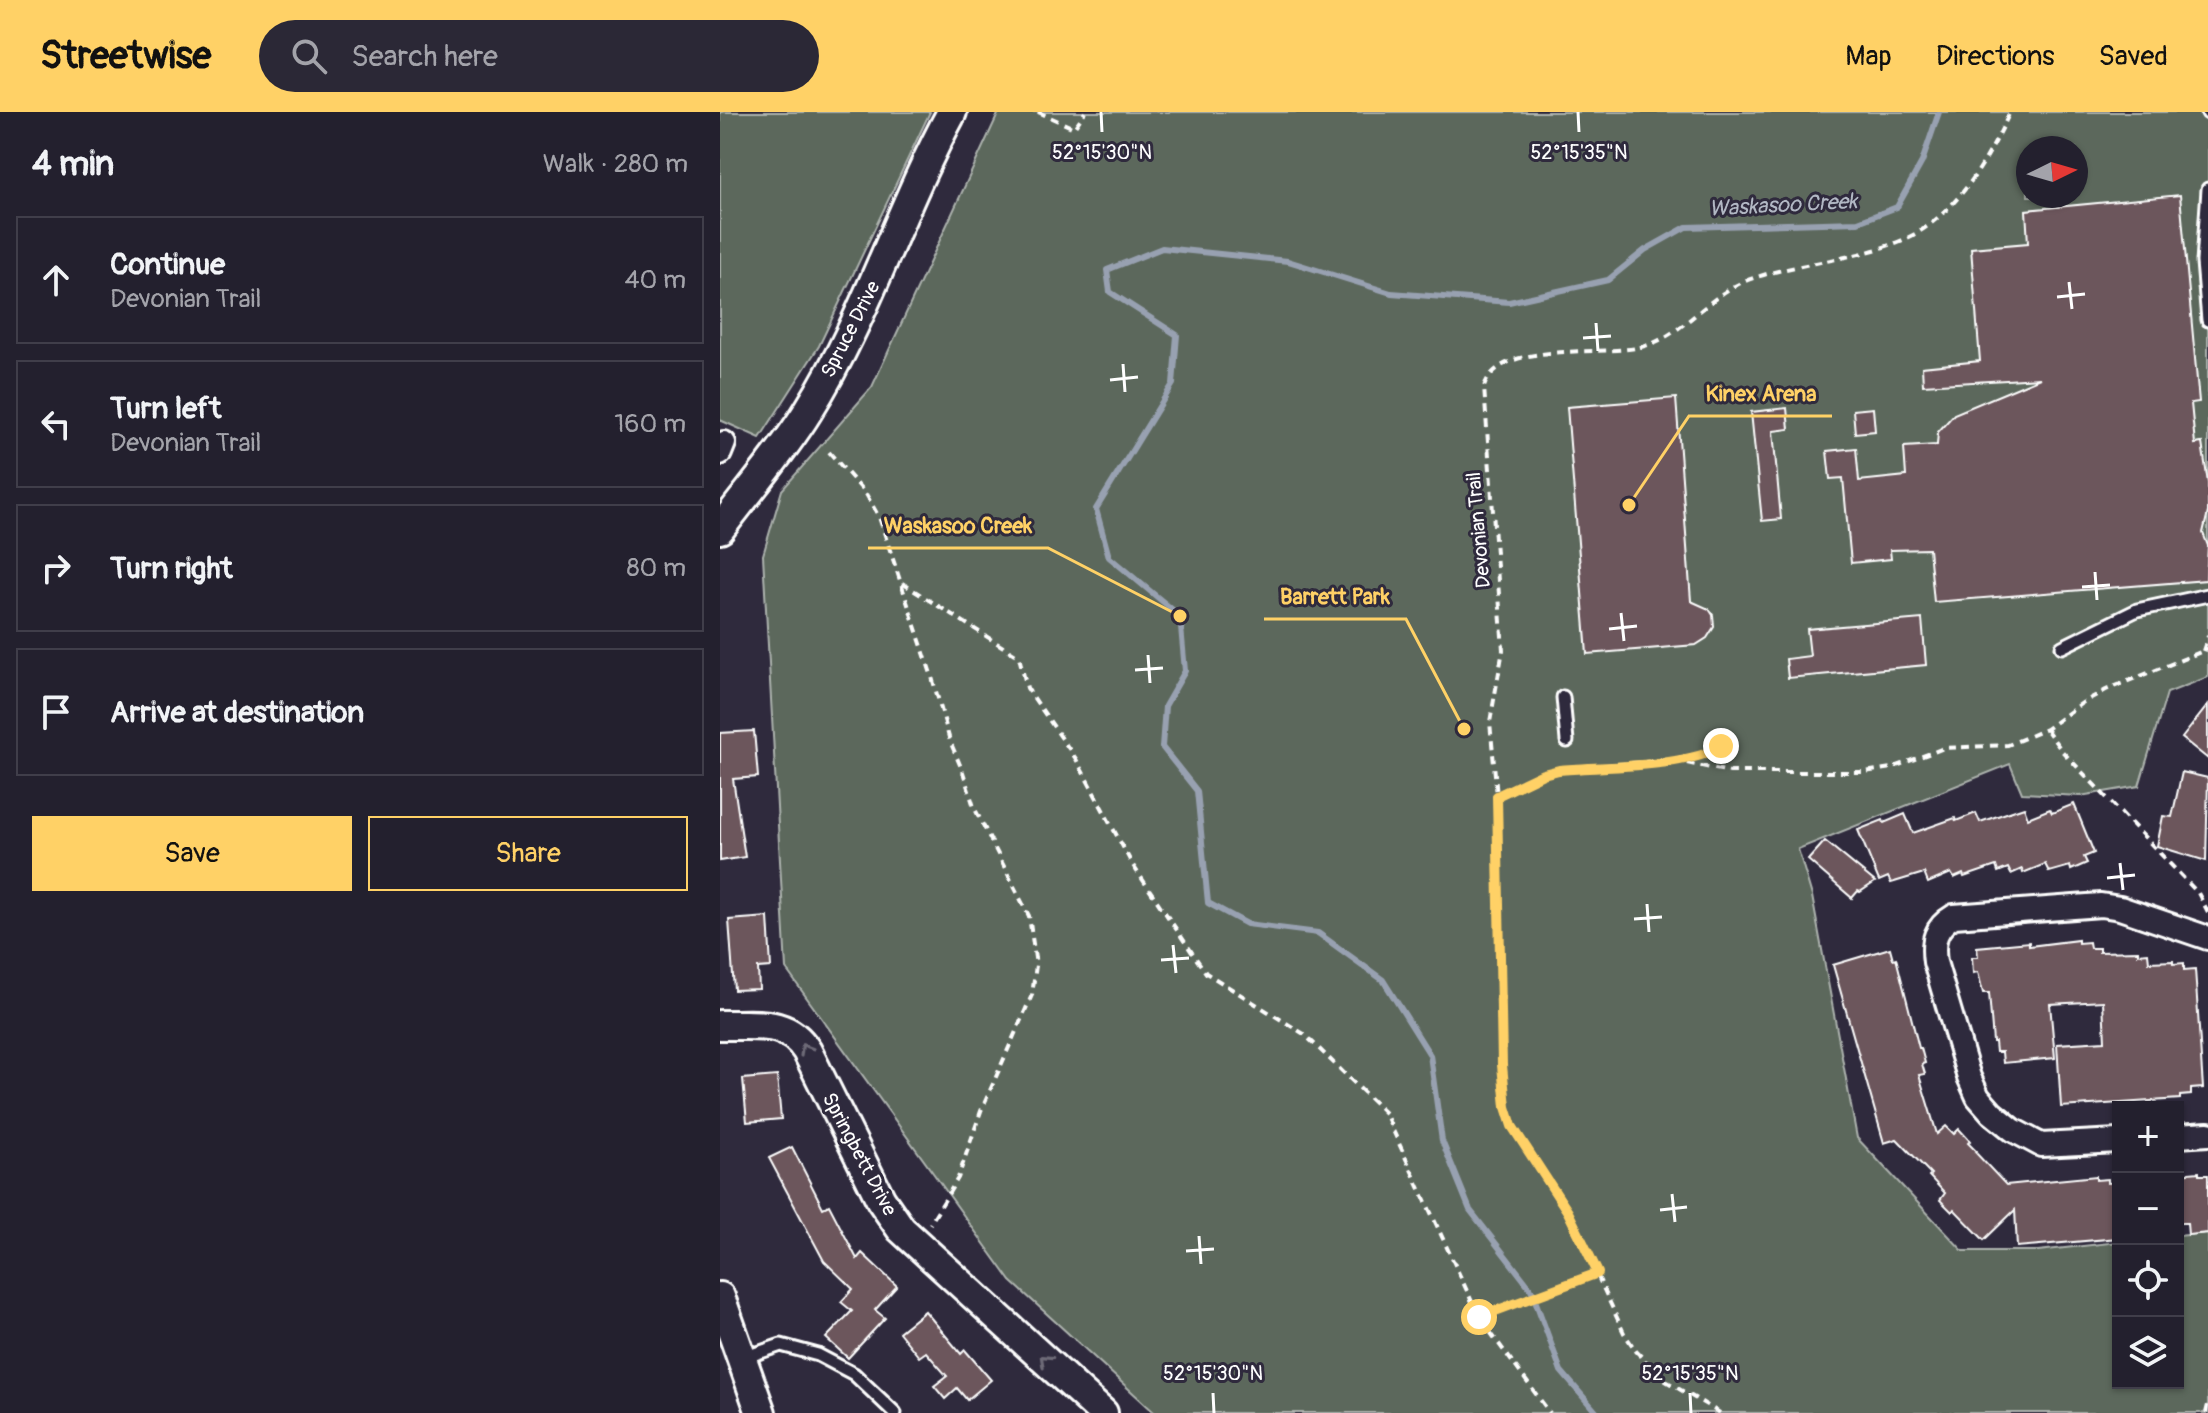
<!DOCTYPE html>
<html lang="en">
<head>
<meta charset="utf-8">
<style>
	:root { --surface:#23202e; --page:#2b2836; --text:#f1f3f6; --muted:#a3a3aa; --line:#403e4a; --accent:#ffd166 }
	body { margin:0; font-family:Pangolin,sans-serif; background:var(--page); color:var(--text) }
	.controls { position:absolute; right:24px; bottom:24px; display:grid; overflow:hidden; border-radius:0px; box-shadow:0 2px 6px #0004 }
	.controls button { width:72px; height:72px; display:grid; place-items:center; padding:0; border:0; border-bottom:2px solid var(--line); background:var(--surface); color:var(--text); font:40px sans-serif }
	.compass { position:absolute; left:1296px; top:24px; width:72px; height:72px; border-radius:50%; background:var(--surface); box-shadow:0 2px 6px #0004; rotate:85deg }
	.stop { position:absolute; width:24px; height:24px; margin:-18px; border:6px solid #ffd166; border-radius:50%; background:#fff }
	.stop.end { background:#ffd166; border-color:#fff; box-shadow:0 2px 8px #0008 }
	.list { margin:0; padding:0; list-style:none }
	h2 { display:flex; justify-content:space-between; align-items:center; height:104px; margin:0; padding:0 32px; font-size:34px }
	h2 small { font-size:26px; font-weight:400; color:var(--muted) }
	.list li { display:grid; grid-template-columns:52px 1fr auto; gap:24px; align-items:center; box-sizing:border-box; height:128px; margin:0 16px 16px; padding:0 16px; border:2px solid var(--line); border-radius:0px }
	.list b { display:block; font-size:30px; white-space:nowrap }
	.list p { margin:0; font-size:26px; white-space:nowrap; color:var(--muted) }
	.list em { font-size:26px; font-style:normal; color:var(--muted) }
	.actions { display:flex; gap:16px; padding:24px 32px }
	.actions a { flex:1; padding:18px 0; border:2px solid var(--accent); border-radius:0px; text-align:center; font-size:28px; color:var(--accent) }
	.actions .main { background:var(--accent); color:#111 }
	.icon { flex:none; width:44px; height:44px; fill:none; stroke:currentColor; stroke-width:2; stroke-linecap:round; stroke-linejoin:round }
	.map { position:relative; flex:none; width:1488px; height:1301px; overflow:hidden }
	header { display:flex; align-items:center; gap:48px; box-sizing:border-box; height:112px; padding:0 40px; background:var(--accent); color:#111 }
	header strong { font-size:38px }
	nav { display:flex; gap:44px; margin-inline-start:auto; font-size:28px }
	.search { width:560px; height:72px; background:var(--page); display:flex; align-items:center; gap:20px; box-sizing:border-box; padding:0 28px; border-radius:44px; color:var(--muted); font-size:30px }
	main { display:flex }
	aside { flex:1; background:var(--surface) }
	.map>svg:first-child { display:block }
	.green { fill:#5b675c; stroke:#adb3ae; stroke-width:2; fill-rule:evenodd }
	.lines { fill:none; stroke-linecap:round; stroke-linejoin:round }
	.stream { stroke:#98a1b1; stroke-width:6 }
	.building { fill:#6c565b; stroke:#fff; stroke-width:2 }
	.service-casing { stroke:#fff; stroke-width:17 }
	.minor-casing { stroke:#fff; stroke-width:28 }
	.tertiary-casing { stroke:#fff; stroke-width:34 }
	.path { stroke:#fff; stroke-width:4; stroke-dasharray:8 6; stroke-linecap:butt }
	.service { stroke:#2f2a3d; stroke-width:11 }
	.minor { stroke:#2f2a3d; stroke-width:22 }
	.tertiary { stroke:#2f2a3d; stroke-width:28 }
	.oneway { stroke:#6d6a77 }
	.route { stroke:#ffd166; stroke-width:10 }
	.ticks { fill:none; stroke:#fff; stroke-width:3 }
	.labels { text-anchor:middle; stroke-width:6; stroke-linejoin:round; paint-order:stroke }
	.street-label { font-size:20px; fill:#fff; stroke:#2f2a3d }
	.water-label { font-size:22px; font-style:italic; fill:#b2b8c4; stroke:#2f2a3d }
	.ticks-label { font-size:20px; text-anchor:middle; fill:#fff; stroke:#2f2a3d; stroke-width:6; stroke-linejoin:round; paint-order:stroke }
	.leader { fill:none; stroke:#ffd166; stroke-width:3 }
	.callout-dot { fill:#ffd166; stroke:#2f2a3d; stroke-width:3 }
	.callout-label { font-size:22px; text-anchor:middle; font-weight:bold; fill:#ffd166; stroke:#2f2a3d; stroke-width:6; stroke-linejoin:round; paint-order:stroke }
</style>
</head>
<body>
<header>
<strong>Streetwise</strong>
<div class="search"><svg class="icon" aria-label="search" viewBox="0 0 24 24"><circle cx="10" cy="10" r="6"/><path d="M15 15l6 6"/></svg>Search here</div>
<nav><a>Map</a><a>Directions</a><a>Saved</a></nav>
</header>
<main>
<aside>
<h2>4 min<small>Walk · 280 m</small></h2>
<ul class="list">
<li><svg class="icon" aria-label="ahead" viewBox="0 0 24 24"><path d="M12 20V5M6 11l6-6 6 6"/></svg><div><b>Continue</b><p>Devonian Trail</p></div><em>40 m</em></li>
<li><svg class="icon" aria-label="left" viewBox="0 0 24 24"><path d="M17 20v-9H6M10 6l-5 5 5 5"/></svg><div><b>Turn left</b><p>Devonian Trail</p></div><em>160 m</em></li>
<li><svg class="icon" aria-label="right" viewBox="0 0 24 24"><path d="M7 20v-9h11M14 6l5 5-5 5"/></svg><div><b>Turn right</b></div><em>80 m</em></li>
<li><svg class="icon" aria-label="arrive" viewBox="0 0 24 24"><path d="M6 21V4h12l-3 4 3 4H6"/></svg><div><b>Arrive at destination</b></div></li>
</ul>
<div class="actions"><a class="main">Save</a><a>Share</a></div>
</aside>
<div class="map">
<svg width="1488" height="1301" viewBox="0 0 1488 1301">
	<rect width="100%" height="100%" fill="#2f2a3d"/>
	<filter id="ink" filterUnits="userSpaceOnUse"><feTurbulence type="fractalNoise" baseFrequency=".0125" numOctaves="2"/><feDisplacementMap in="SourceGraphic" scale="16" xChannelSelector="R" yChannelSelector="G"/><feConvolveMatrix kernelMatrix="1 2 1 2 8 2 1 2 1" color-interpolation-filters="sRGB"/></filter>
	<g filter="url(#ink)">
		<!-- green -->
		<g class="green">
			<polygon points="0,0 210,0 99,234 40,326 0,308"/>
			<path d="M279,0h1209v565l-41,16 -28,93 -59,10 -58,-3 -12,-29 -212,85 14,47 45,242 106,113h75l80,-9v141h60v-147l30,-3v180h-1053l-144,-132 -225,-312 -23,-414 19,-65 90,-103zM1308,36h48v48h-48z"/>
		</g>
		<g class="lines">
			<!-- stream -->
			<polyline class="stream" points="877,1301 841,1259 811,1177 750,1098 722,1029 710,943 663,868 598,821 527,812 488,791 477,679 442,635 445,594 465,559 460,504 389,445 376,397 453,272 457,223 390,180 387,158 442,136 568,149 671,181 789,190 888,168 925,138 966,115 1138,110 1177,95 1202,50 1219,0"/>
		</g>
		<!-- building -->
		<g class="building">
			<polygon points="1460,83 1479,290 1471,291 1475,332 1482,331 1488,371 1488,400 1483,421 1488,434 1486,468 1214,490 1209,437 1170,438 1171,447 1131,451 1123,366 1110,367 1107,339 1136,336 1139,369 1186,364 1184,335 1217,333 1218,320 1234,302 1320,266 1203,273 1202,255 1260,249 1251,136 1308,131 1306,98"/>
			<polygon points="956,286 971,489 989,497 993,503 994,515 987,526 976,533 867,542 847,295"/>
			<polygon points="1067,296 1069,317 1053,319 1061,407 1042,409 1031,300"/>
			<polygon points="1153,296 1155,319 1135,321 1133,298"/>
			<polygon points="1202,507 1206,553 1068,566 1066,547 1090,544 1087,517"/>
			<polygon points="1488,593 1488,647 1462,626"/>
			<polygon points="34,619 38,665 13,667 25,745 0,749 0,621"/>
			<polygon points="1462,660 1488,666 1486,749 1437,734 1443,704 1452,705"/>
			<polygon points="1354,692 1374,741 1364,745 1367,751 1351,758 1350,754 1329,760 1325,752 1303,761 1302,757 1291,762 1288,756 1278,760 1276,754 1244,765 1243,762 1234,766 1231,761 1208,771 1204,761 1171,771 1168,765 1159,769 1138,718 1163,708 1164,711 1185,702 1193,721 1235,706 1236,709 1256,701 1260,710 1304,695 1308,706 1330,697 1332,701"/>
			<polygon points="1105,729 1155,770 1140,780 1138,779 1132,786 1088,748"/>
			<polygon points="48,805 51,855 38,856 39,877 14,878 9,808"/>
			<polygon points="1358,828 1358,831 1369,830 1370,836 1379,836 1379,840 1418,839 1418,842 1428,841 1429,850 1453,849 1453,852 1464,851 1464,858 1475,857 1483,976 1471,977 1471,983 1460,984 1460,987 1341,995 1337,932 1385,929 1383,889 1330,892 1335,946 1283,951 1282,940 1276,940 1275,930 1273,930 1269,881 1263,881 1258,860 1253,861 1252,845 1258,845 1257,835 1309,830 1309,834"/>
			<polygon points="1170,836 1173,847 1176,846 1199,936 1201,936 1205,951 1202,952 1205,962 1199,963 1217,1022 1226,1014 1234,1022 1239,1017 1250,1029 1248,1031 1256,1039 1255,1040 1286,1073 1376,1064 1376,1068 1388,1067 1388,1071 1398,1070 1398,1126 1297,1135 1295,1098 1264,1128 1234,1097 1232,1100 1220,1088 1225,1081 1209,1064 1211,1062 1177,1027 1164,1031 1113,853"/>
			<polygon points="57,964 61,1007 27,1010 23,967"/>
			<polygon points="72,1035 103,1096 109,1093 137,1147 142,1141 177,1174 155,1198 165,1206 128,1246 106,1226 132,1199 121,1190 133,1177 104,1149 49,1046"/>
			<polygon points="1479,1060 1479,1063 1488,1063 1488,1121 1468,1123 1467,1111 1458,1111 1458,1062"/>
			<polygon points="205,1199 241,1242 245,1238 271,1268 247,1288 237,1276 225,1287 214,1274 227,1264 206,1240 199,1245 179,1220"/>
		</g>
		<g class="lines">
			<!-- service casing -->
			<g class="service-casing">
				<g id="service">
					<polyline points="1488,0 1488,1"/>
					<polyline points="1488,77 1483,150 1488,208"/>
					<polyline points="1342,535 1417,498 1488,483"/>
					<polyline points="843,585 847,629"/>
					<polyline points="23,1246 61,1233 98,1243 134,1262 175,1301"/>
				</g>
			</g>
			<!-- minor casing -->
			<g class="minor-casing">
				<g id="minor">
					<polyline points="0,341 4,331"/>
					<polyline points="1458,1024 1488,1022"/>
					<path d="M1398,1029l-77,4 -28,-15 -21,-17 -14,-16 -9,-20 -34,-115c-3,-21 0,-35 19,-46l147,-11 19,3 88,30"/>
				</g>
			</g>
			<!-- tertiary casing -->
			<g class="tertiary-casing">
				<g id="tertiary">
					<path d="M0,417c29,-39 63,-77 88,-118 59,-94 91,-202 144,-299"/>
					<path d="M0,913c34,1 67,-7 87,26l74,149 20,29 202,184"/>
					<polyline points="0,1185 41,1301"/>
				</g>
			</g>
			<!-- path -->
			<g class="path">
				<polyline points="318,0 354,16 365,0"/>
				<polyline points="109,340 146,382 159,405 212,565 230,629 243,660 254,695 309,804 316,853 312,883 261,999 238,1066 210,1112"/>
				<polyline points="182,471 299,545 307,576 356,647 412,752 486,861 584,922 665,1001 759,1205 830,1301"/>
				<polyline points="1483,539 1488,524"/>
				<polyline points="1326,617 1342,639 1478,781 1488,800"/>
				<path d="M955,648c26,-5 49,-3 52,-35"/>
				<polyline points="777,684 823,662 850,657 952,648 1010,660 1145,660 1171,656 1224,636 1288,633 1326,617 1362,591 1386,578 1488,537"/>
				<polyline points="759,1205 877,1162"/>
				<path d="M1000,1301l-56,-33 -28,-29 -12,-18 -56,-121 -56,-86 -6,-19 -4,-42 -5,-269 -7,-74 13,-72 -19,-263c15,-48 116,-30 157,-40 41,-10 64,-49 102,-65 56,-23 138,-21 186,-57 38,-29 61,-70 81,-113"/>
				<polyline points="1486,1301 1488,1293"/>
			</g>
			<!-- service -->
			<use href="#service" class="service"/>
			<!-- minor -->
			<use href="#minor" class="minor"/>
			<!-- tertiary -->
			<use href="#tertiary" class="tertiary"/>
		</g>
		<!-- one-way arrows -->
		<defs><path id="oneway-chevron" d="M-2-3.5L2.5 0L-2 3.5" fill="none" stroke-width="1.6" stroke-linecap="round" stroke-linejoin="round" transform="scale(2)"/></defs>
		<g class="oneway">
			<use href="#oneway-chevron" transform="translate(85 937) rotate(-121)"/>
			<use href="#oneway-chevron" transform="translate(325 1248) rotate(-137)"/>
		</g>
	</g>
	<g class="lines" filter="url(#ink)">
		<!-- route -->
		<path class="route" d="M759,1205l119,-44 -30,-61 -56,-86 -6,-19 -4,-42 -5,-269 46,-22 16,-4c40,-4 131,-2 162,-24"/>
	</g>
	<!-- ticks -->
	<path class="ticks" d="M381,0l1,20M858,0l1,20M1349,170l3,27M1337,185l28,-3M876,211l2,28M863,226l28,-2M403,252l2,28M390,268l28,-3M1375,460l2,28M1362,475l28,-2M901,501l3,28M889,517l28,-3M428,543l2,28M415,558l28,-2M1400,751l3,27M1387,766l28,-3M927,792l2,28M914,807l28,-2M453,833l3,28M441,848l28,-2M952,1082l3,28M940,1098l27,-3M479,1124l2,28M466,1139l28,-2M493,1281l1,20M970,1281l1,20"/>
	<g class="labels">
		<!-- street labels -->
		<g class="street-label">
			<text transform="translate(130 217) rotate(-63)" y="7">Spruce Drive</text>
			<text transform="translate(758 418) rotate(-95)" y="7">Devonian Trail</text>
			<text transform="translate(140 1042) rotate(62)" y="7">Springbett Drive</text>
		</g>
		<!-- water labels -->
		<g class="water-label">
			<text transform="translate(1063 92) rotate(-3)" y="8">Waskasoo Creek</text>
		</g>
	</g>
	<g class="ticks-label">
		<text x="382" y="47">52°15'30"N</text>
		<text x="859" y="47">52°15'35"N</text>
		<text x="493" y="1268">52°15'30"N</text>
		<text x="970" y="1268">52°15'35"N</text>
	</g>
	<!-- callouts -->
	<path class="leader" d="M909 393L969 304H1112M460 504L328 436H148M744 617L686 507H544"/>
	<g class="callout-dot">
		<circle cx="909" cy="393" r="8"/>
		<circle cx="460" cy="504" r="8"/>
		<circle cx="744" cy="617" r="8"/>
	</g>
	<g class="callout-label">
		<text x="1041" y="289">Kinex Arena</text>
		<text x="238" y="421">Waskasoo Creek</text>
		<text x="615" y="492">Barrett Park</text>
	</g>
</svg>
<div class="controls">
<button>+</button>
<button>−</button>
<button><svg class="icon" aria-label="locate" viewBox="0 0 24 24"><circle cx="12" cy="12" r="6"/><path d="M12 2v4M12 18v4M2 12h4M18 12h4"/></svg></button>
<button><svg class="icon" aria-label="layers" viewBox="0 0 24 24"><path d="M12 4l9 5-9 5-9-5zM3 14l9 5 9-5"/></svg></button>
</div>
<svg class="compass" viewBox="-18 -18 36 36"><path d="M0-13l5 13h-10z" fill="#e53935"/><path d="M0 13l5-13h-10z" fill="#a3a3aa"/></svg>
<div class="stop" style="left:759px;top:1205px"></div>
<div class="stop end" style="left:1001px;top:634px"></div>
</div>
</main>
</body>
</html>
